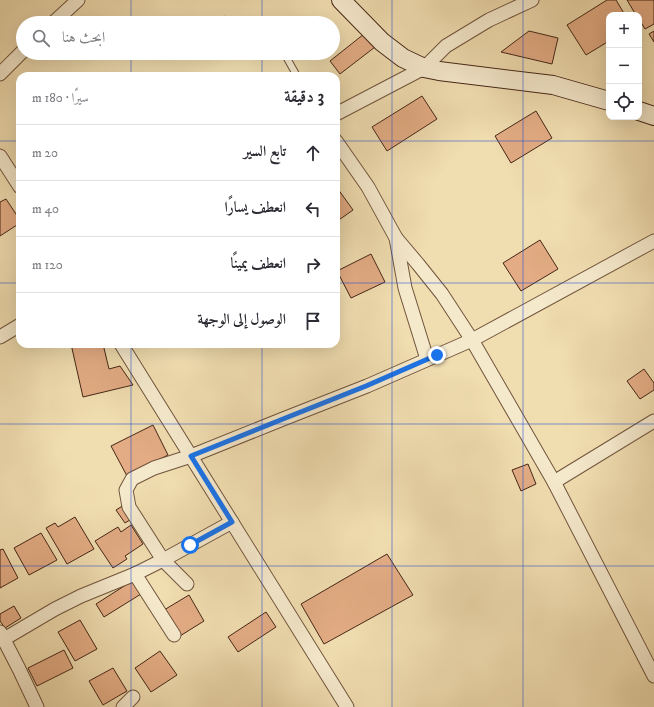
<!DOCTYPE html>
<html lang="ar">
<head>
<meta charset="utf-8">
<style>
	:root { --surface:#fff; --page:#f2f2f3; --text:#2b2b33; --muted:#7c7c81; --line:#e1e1e2 }
	body { margin:0; font-family:"IM FELL DW Pica",Amiri,serif; background:var(--page); color:var(--text); direction:rtl }
	.controls { position:absolute; right:12px; top:12px; display:grid; overflow:hidden; border-radius:8px; box-shadow:0 4px 16px #0002 }
	.controls button { width:36px; height:36px; display:grid; place-items:center; padding:0; border:0; border-bottom:1px solid var(--line); background:var(--surface); color:var(--text); font:20px sans-serif }
	.stop { position:absolute; width:12px; height:12px; margin:-9px; border:3px solid #1a73e8; border-radius:50%; background:#fff }
	.stop.end { background:#1a73e8; border-color:#fff; box-shadow:0 1px 4px #0008 }
	.list { margin:0; padding:0; list-style:none }
	h2 { display:flex; justify-content:space-between; align-items:center; height:52px; margin:0; padding:0 16px; font-size:17px }
	h2 small { font-size:13px; font-weight:400; color:var(--muted) }
	.list li { display:grid; grid-template-columns:26px 1fr auto; gap:12px; align-items:center; box-sizing:border-box; height:56px; padding:0 16px; border-top:1px solid var(--line) }
	.list b { display:block; font-size:15px; white-space:nowrap }
	.list em { font-size:13px; font-style:normal; color:var(--muted) }
	.icon { flex:none; width:22px; height:22px; fill:none; stroke:currentColor; stroke-width:2; stroke-linecap:round; stroke-linejoin:round }
	.map { position:relative; flex:none; width:654px; height:707px; overflow:hidden; direction:ltr }
	.search { position:absolute; background:var(--surface); box-shadow:0 4px 16px #0002; left:16px; top:16px; width:324px; height:44px; display:flex; align-items:center; gap:10px; box-sizing:border-box; padding:0 14px; border-radius:22px; color:var(--muted); font-size:15px }
	.panel { position:absolute; background:var(--surface); box-shadow:0 4px 16px #0002; left:16px; top:72px; width:324px; height:276px; border-radius:12px; direction:rtl }
	.map>svg:first-child { display:block }
	.building { fill:#e3ac84; stroke:#452616 }
	.lines { fill:none; stroke-linecap:round; stroke-linejoin:round }
	.lane-casing { stroke:#70543c; stroke-width:8 }
	.street-casing { stroke:#70543c; stroke-width:15 }
	.secondary-casing { stroke:#452616; stroke-width:20 }
	.lane { stroke:#f5e9cc; stroke-width:6 }
	.street { stroke:#f5e9cc; stroke-width:13 }
	.secondary { stroke:#f5e9cc; stroke-width:18 }
	.route { stroke:#1a73e8; stroke-width:5 }
	.grid { fill:none; stroke:#1d4ed8; stroke-width:1; stroke-opacity:0.55 }
</style>
</head>
<body>
<div class="map">
<svg width="654" height="707" viewBox="0 0 654 707">
	<rect width="100%" height="100%" fill="#f0ddb0"/>
	<filter id="stains"><feTurbulence type="fractalNoise" baseFrequency=".005" numOctaves="4"/><feColorMatrix values="0 0 0 0 .2 0 0 0 0 .09 0 0 0 0 .02 0 0 0 .5 -.17"/></filter>
	<radialGradient id="worn" r=".72"><stop offset=".6" stop-color="#630" stop-opacity="0"/><stop offset="1" stop-color="#630" stop-opacity=".3"/></radialGradient>
	<!-- building -->
	<g class="building">
		<polygon points="607,0 616,0 625,15 609,15 609,41 586,55 567,25"/>
		<polygon points="627,0 654,0 654,24 645,29 639,19 639,15 636,15"/>
		<polygon points="225,16 230,23 216,23"/>
		<polygon points="529,31 558,38 552,64 501,52"/>
		<polygon points="654,31 654,42 649,34"/>
		<polygon points="364,34 375,47 340,74 330,61"/>
		<polygon points="422,96 437,119 387,151 372,127"/>
		<polygon points="536,111 552,138 511,163 495,136"/>
		<polygon points="338,189 353,210 336,222 336,191"/>
		<polygon points="6,199 20,220 20,223 0,236 0,202"/>
		<polygon points="540,240 558,269 521,291 503,263"/>
		<polygon points="371,254 385,282 351,298 337,271"/>
		<polygon points="71,344 103,344 109,369 120,366 133,385 83,397"/>
		<polygon points="644,369 654,383 654,390 640,399 627,381"/>
		<polygon points="153,425 168,455 127,476 111,446"/>
		<polygon points="528,464 536,484 521,491 512,470"/>
		<polygon points="124,505 133,518 125,523 116,510"/>
		<polygon points="75,517 94,549 67,564 46,528 55,523 58,527"/>
		<polygon points="131,525 143,544 125,556 127,559 113,568 95,541 118,527 121,532"/>
		<polygon points="41,533 57,560 29,575 14,548"/>
		<polygon points="3,549 18,578 0,588 0,550"/>
		<polygon points="387,554 413,595 324,644 301,604"/>
		<polygon points="132,581 141,594 104,617 96,604"/>
		<polygon points="189,595 204,621 180,636 164,610"/>
		<polygon points="14,606 21,618 5,628 0,621 0,614"/>
		<polygon points="266,612 276,627 238,652 228,637"/>
		<polygon points="80,620 97,649 75,661 58,632"/>
		<polygon points="64,650 73,668 37,686 28,668"/>
		<polygon points="160,651 177,675 151,692 135,668"/>
		<polygon points="113,668 127,691 103,705 89,681"/>
	</g>
	<g class="lines">
		<!-- lane casing -->
		<g class="lane-casing">
			<polyline id="lane" points="284,53 297,76"/>
		</g>
		<!-- street casing -->
		<g class="street-casing">
			<g id="street">
				<polyline points="53,23 78,0"/>
				<polyline points="0,74 23,51"/>
				<polyline points="336,114 424,68 446,46 489,20 532,0"/>
				<polyline points="336,141 368,187 396,238 418,264 442,294 472,340 554,482 654,676"/>
				<polyline points="0,156 20,187"/>
				<polyline points="396,238 405,288 427,359"/>
				<polyline points="0,337 20,325"/>
				<polyline points="121,344 347,707"/>
				<polyline points="554,482 654,421"/>
				<polyline points="135,574 174,635"/>
				<polyline points="187,584 163,560 129,507 126,490 132,479 154,468 191,456 283,419 367,386 472,340 654,241"/>
				<polyline points="0,632 19,669 37,707"/>
				<polyline points="4,639 55,609 81,596 135,574 163,560 232,522"/>
				<polyline points="123,707 133,697"/>
			</g>
		</g>
		<!-- secondary casing -->
		<g class="secondary-casing">
			<g id="secondary">
				<polyline points="341,0 382,42 403,58 424,68 439,71 553,85 609,101"/>
				<polyline points="639,111 654,116"/>
			</g>
		</g>
		<!-- lane -->
		<use href="#lane" class="lane"/>
		<!-- street -->
		<use href="#street" class="street"/>
		<!-- secondary -->
		<use href="#secondary" class="secondary"/>
	</g>
	<g class="lines">
		<!-- route -->
		<polyline class="route" points="190,545 232,522 191,456 283,419 366,386 437,355"/>
	</g>
	<!-- grid -->
	<path class="grid" d="M131,0v23M262,0v23M392,0v707M523,0v707M131,53v23M262,53v23M0,141h20M336,141h318M0,283h20M336,283h318M131,344v363M262,344v363M0,424h654M0,566h654"/>
	<rect width="100%" height="100%" filter="url(#stains)"/>
	<rect width="100%" height="100%" fill="url(#worn)"/>
</svg>
<div class="controls">
<button>+</button>
<button>−</button>
<button><svg class="icon" aria-label="locate" viewBox="0 0 24 24"><circle cx="12" cy="12" r="6"/><path d="M12 2v4M12 18v4M2 12h4M18 12h4"/></svg></button>
</div>
<div class="stop" style="left:190px;top:545px"></div>
<div class="stop end" style="left:437px;top:355px"></div>
<div class="search"><svg class="icon" aria-label="search" viewBox="0 0 24 24"><circle cx="10" cy="10" r="6"/><path d="M15 15l6 6"/></svg>ابحث هنا</div>
<section class="panel">
<h2>3 دقيقة<small>سيرًا · 180 m</small></h2>
<ul class="list">
<li><svg class="icon" aria-label="ahead" viewBox="0 0 24 24"><path d="M12 20V5M6 11l6-6 6 6"/></svg><div><b>تابع السير</b></div><em>20 m</em></li>
<li><svg class="icon" aria-label="left" viewBox="0 0 24 24"><path d="M17 20v-9H6M10 6l-5 5 5 5"/></svg><div><b>انعطف يسارًا</b></div><em>40 m</em></li>
<li><svg class="icon" aria-label="right" viewBox="0 0 24 24"><path d="M7 20v-9h11M14 6l5 5-5 5"/></svg><div><b>انعطف يمينًا</b></div><em>120 m</em></li>
<li><svg class="icon" aria-label="arrive" viewBox="0 0 24 24"><path d="M6 21V4h12l-3 4 3 4H6"/></svg><div><b>الوصول إلى الوجهة</b></div></li>
</ul>
</section>
</div>
</body>
</html>
